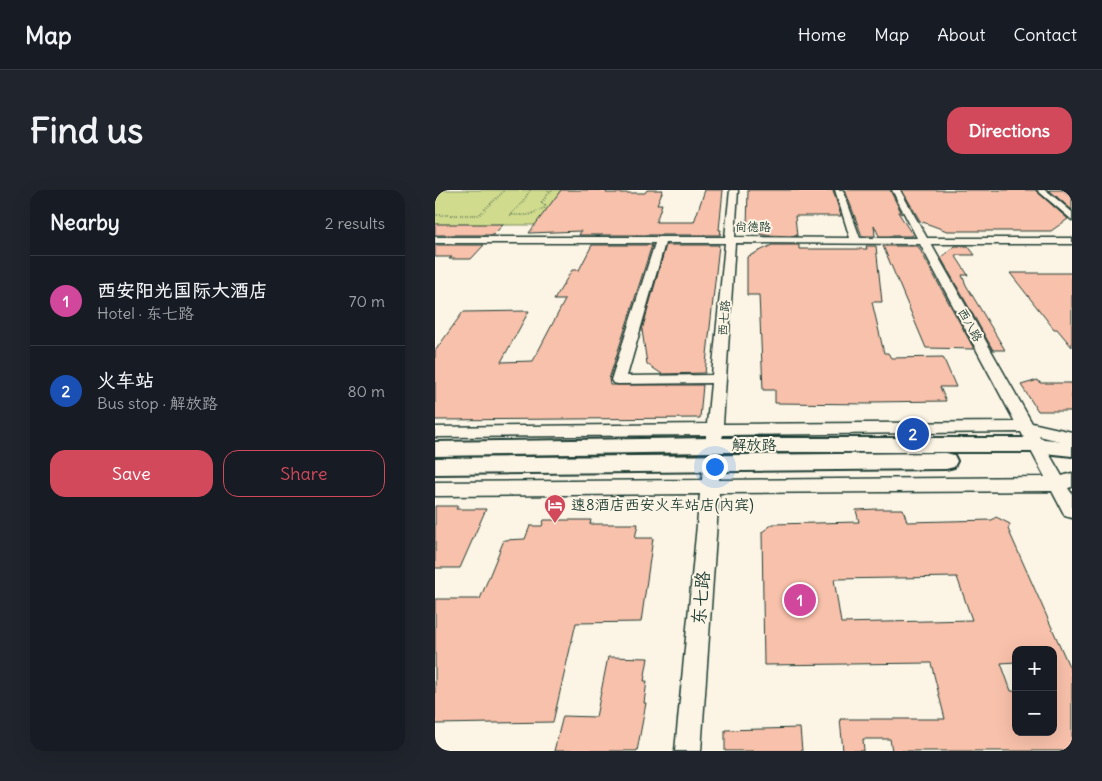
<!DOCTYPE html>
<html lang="en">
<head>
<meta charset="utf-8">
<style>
	:root { --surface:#171b24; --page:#20242c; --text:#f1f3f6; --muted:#9ea1a6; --line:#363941; --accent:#d1495b }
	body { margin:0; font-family:Delius,"LXGW WenKai TC",sans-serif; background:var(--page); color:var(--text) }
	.controls { position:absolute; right:15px; bottom:15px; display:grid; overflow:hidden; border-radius:10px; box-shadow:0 5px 20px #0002 }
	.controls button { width:45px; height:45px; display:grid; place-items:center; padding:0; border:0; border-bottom:1px solid var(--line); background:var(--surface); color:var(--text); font:25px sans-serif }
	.you { position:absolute; left:279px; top:276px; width:18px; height:18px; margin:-12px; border:4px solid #fff; border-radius:50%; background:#1a73e8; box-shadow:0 0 0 8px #1a73e833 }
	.badge { display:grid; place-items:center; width:32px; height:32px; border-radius:50%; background:var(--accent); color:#fff; font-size:16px; font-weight:700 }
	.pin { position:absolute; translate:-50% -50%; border:2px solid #fff; box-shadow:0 1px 5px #0006 }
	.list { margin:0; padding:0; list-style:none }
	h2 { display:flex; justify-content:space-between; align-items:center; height:65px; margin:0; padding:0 20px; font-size:21px }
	h2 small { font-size:16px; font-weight:400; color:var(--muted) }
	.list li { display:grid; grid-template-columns:32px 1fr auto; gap:15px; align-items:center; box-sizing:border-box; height:90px; padding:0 20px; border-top:1px solid var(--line) }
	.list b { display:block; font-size:19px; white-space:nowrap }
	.list p { margin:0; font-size:16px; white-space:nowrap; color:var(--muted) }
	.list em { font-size:16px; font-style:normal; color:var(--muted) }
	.actions { display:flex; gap:10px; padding:15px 20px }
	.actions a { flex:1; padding:11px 0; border:1px solid var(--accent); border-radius:15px; text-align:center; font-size:18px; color:var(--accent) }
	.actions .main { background:var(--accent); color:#fff }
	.map { position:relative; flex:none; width:637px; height:561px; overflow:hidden; border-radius:15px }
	header { display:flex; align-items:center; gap:30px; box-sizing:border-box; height:70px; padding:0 25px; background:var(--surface); border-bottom:1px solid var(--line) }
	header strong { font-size:24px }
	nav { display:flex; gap:28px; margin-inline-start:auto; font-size:18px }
	.intro { display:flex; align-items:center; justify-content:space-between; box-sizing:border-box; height:120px; padding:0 30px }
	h1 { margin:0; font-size:35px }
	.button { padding:12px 22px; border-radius:15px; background:var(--accent); color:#fff; font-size:18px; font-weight:700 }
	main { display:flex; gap:30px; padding:0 30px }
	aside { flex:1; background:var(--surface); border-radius:15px; box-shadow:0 5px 20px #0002 }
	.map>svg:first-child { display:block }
	.green { fill:#d0db8e; stroke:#788c61 }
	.building { fill:#f8c1ab; stroke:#1f3d34; fill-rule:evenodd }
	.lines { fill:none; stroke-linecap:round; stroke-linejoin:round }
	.minor-casing { stroke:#1f3d34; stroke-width:3 }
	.major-casing { stroke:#1f3d34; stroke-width:4 }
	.path { stroke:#1f3d34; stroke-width:2; stroke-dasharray:0.5 2; stroke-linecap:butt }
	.minor { fill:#fcf5e5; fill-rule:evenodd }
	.major { fill:#fcf5e5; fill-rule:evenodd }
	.labels { text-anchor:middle; stroke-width:4; stroke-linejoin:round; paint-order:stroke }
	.far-street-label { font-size:12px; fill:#1f3d34; stroke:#fcf5e5 }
	.street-label { font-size:15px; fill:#1f3d34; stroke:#fcf5e5 }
	.poi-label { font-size:15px; fill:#1f3d34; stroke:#fcf5e5; text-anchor:start }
	.near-street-label { font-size:18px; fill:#1f3d34; stroke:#fcf5e5 }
</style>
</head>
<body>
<header>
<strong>Map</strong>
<nav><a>Home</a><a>Map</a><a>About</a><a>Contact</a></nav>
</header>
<div class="intro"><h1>Find us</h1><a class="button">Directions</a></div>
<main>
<aside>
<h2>Nearby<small>2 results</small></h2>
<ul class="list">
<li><span class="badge" style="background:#d1479c">1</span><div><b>西安阳光国际大酒店</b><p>Hotel · 东七路</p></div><em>70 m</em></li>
<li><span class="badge" style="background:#1a4fb4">2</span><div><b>火车站</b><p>Bus stop · 解放路</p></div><em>80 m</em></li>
</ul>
<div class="actions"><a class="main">Save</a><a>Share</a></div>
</aside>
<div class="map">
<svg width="637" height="561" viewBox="0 0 637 561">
	<rect width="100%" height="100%" fill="#fcf5e5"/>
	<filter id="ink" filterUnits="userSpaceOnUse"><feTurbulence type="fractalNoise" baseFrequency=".02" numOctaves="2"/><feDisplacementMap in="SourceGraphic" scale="10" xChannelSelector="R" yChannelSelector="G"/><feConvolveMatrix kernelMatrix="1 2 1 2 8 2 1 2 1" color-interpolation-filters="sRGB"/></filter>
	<g filter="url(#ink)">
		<!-- green -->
		<polygon class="green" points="0,0 141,0 116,35 0,35"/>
		<!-- building -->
		<g class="building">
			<polygon points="126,0 172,0 171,3 210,3 212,0 228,0 222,14 227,14 221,32 259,32 270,0 288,0 284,40 286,40 285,45 144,45 146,41 94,43"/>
			<polygon points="313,0 398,0 406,26 360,26 362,46 328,45 312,37"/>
			<polygon points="410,0 455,0 467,24 463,22 478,46 444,46 439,35 440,46 427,46"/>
			<polygon points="467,0 600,0 633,29 616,41 512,41 485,31"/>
			<polygon points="614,0 637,0 637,20"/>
			<polygon points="0,34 69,34 58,45 0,45"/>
			<polygon points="0,55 49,55 36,69 14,69 17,67 0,67"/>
			<polygon points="157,55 217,55 174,189 175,195 268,195 265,228 0,230 0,161 28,122 94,121 66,172 98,171 130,110 119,110 137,80 144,80"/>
			<polygon points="231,55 284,55 270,183 227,184 212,174 207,140"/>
			<polygon points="337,55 364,55 364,59 432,59 431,56 441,56 447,112 437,112 449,163 453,163 456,168 508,167 521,197 505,197 511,211 436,212 437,214 340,213 340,200 328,200 324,105 312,105 312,67"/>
			<polygon points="448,56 483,56 539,159 491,158"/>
			<polygon points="520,56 533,56 540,65 520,65 533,85 527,85 531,95 570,160 558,160 506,68"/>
			<polygon points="575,83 637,83 637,157 622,139 619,139"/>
			<polygon points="603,190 605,193 637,193 637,221 603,221 586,195"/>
			<polygon points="0,316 23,316 21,319 51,319 25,378 0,378"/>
			<path d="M442,319h26l4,13 85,-2 4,-3 14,7 -2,5 64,144v78h-180l-2,-12h-27l1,12h-21l-3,-32h105l-14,-56 -167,2 -2,-133 11,-8 86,-2 -3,-12zM522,387l15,43 -131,3 -7,-44zM581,460h37v82h-37v-41h-5l-10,-28 15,-1z"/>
			<polygon points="109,330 156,330 155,334 203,334 200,348 218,348 206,432 141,433 118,532 0,534 0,409 45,409 69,350 90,349 95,336 107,336"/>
			<polygon points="173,467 213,468 209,491 212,491 209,513 211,513 202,561 119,561 128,526 161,527"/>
			<polygon points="365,538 367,561 290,561 290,540"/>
		</g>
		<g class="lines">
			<!-- minor casing -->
			<g class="minor-casing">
				<g id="minor">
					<path d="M295,0h8l-3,47 115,1 -15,-48h8l17,48h57l-25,-48h8l27,48h145v6h-141l101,179 40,9v12l-33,-8 23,40 10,-3v14l-4,1 4,6v24l-7,-2 -13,-25 -333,2 -18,258h-26l25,-257 -265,2v-14l267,-2 1,-18 3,-4 6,-2 6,2 3,4 -2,18 326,-3 -24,-45 -298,3 -3,9 -6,2 -6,-2 -2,-4v-5l-271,2v-10l272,-3 4,-41 -93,1 -5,-1 -2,-3 44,-137h-220v-6h290zM230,53h60l-13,132 -85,1zM300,53l185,1 95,178 -292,2z"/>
					<polygon points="602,0 611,0 637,22 637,30"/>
				</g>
			</g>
			<!-- major casing -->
			<g class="major-casing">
				<g id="major">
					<polygon points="278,248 600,248 637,252 637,266 600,262 278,262 0,266 0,252"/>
					<polygon points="511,263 519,265 522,271 519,277 511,279 0,284 0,268"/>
				</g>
			</g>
			<!-- path -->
			<g class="path">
				<polyline points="95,0 88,12 75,25 94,25 109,18 110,16 107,12 116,0"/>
				<polyline points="628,0 637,7"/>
				<polyline points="0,25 44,25 70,0"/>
			</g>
			<!-- minor -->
			<use href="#minor" class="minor"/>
			<!-- major -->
			<use href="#major" class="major"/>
		</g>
	</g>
	<!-- icons -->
	<defs>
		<g id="hotel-pin" transform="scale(1.125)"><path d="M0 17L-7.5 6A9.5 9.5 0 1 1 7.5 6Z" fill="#d1495b" stroke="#fcf5e5"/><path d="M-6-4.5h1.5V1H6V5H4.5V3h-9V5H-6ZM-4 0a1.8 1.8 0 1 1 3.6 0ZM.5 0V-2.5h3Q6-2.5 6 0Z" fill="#fff"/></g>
	</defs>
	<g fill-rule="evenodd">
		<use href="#hotel-pin" x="120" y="315"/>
	</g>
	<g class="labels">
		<!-- far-street labels -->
		<g class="far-street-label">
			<text x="318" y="41">尚德路</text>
			<text transform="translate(289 128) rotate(-85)" y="4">西七路</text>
			<text transform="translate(535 135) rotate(61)" y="4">西八路</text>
		</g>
		<!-- street labels -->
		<g class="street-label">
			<text x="319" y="260">解放路</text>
		</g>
		<!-- poi labels -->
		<g class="poi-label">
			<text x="136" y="320">速8酒店西安火车站店(内宾)</text>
		</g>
		<!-- near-street labels -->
		<g class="near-street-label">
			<text transform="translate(266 408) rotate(-85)" y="6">东七路</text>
		</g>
	</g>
</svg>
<div class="controls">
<button>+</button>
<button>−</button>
</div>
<div class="you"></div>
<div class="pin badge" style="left:365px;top:410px;background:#d1479c">1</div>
<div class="pin badge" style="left:478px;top:244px;background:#1a4fb4">2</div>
</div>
</main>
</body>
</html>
